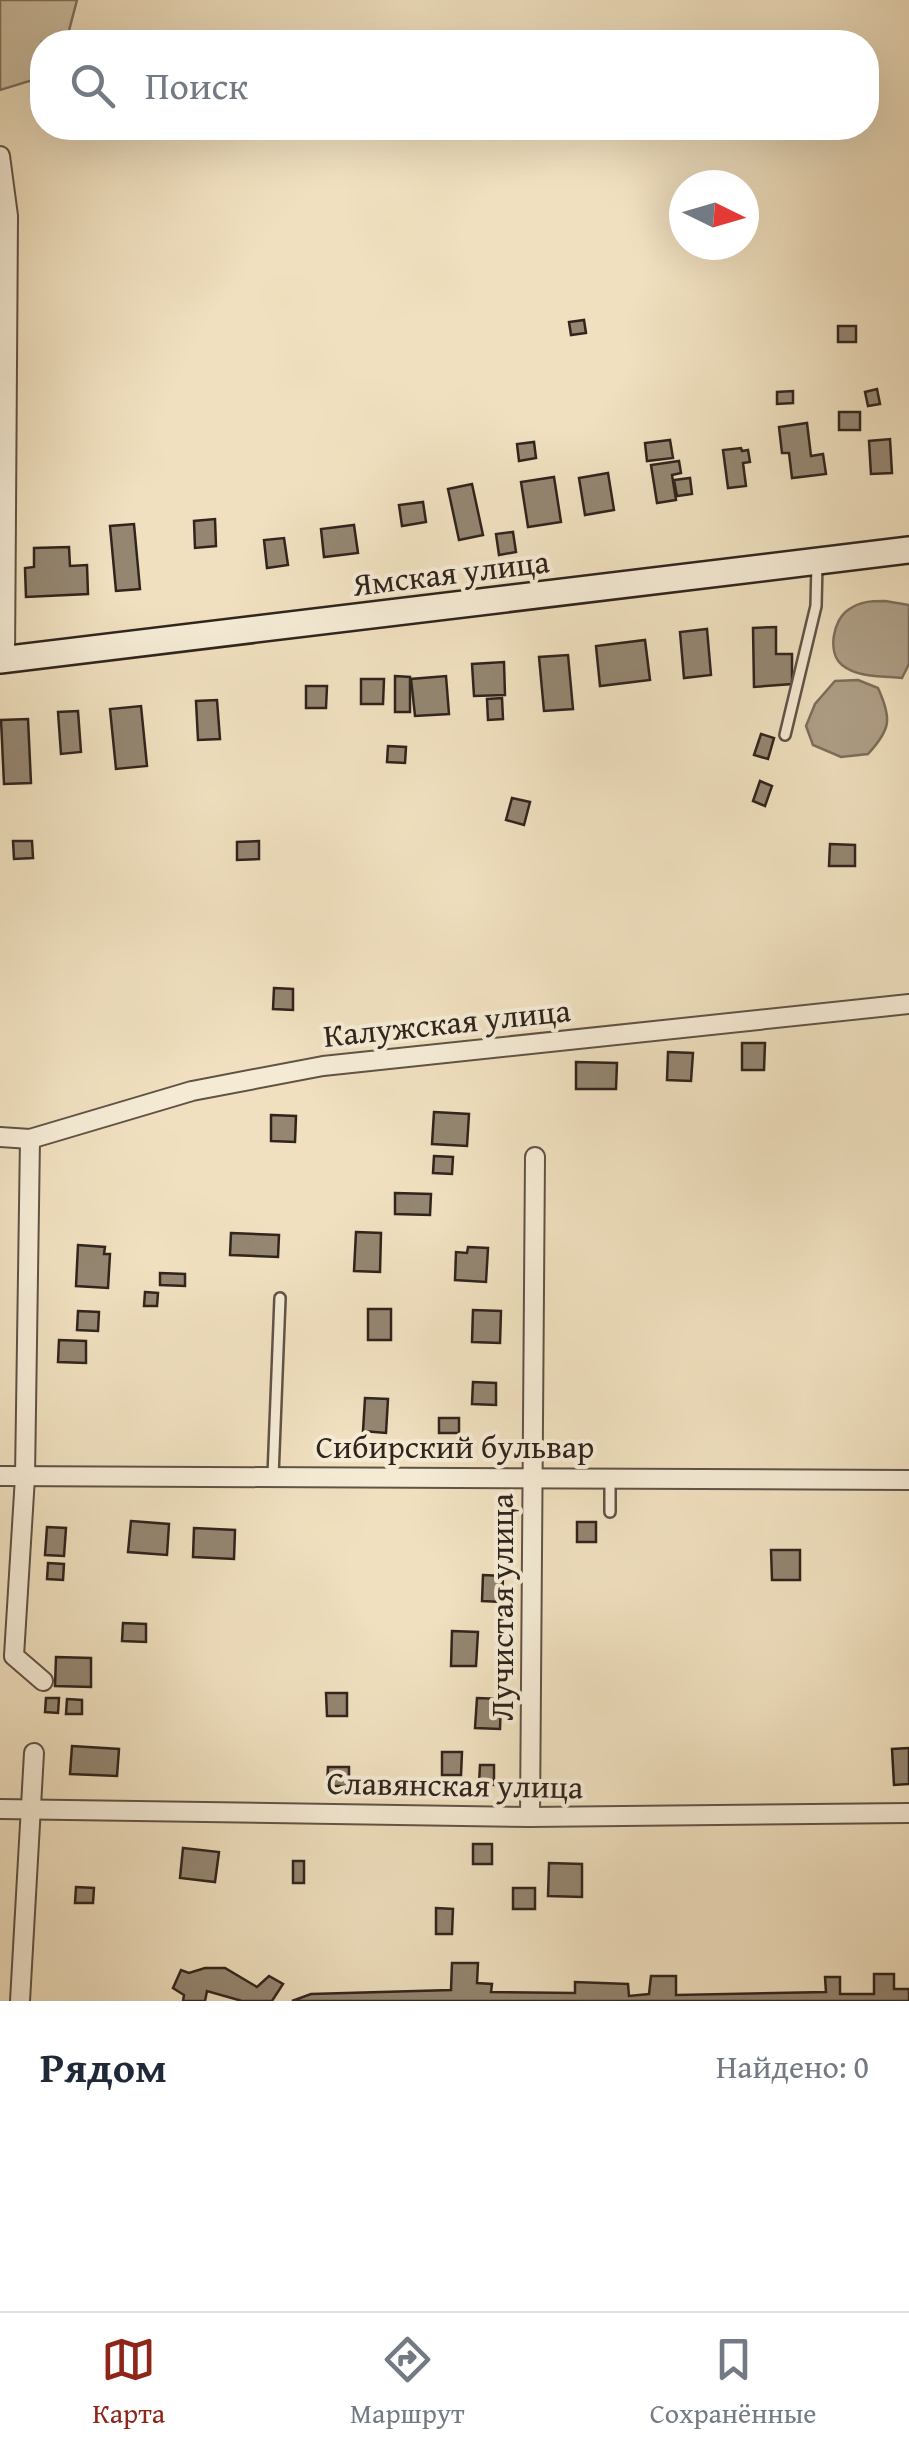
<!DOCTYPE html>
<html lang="ru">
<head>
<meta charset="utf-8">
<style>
	:root { --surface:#fff; --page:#f2f2f3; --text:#1f2937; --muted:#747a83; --line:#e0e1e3; --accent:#8f2418 }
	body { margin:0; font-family:"Gentium Book Plus",serif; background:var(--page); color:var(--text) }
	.compass { position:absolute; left:669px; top:170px; width:90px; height:90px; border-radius:50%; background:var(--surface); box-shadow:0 10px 40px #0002; rotate:95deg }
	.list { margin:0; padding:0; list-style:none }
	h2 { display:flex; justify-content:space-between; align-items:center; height:130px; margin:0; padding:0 40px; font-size:42px }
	h2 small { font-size:32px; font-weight:400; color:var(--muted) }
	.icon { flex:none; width:55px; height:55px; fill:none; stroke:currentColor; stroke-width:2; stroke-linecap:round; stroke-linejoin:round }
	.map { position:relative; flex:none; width:909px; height:2001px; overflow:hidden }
	.search { position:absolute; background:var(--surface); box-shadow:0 10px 40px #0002; left:30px; right:30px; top:30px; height:110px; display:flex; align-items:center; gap:25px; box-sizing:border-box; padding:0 35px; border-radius:40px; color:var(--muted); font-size:38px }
	.sheet { height:310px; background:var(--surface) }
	nav { display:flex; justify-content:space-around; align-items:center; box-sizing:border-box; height:140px; border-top:2px solid var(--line); background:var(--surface); font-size:28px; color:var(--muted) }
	nav a { display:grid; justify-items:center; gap:5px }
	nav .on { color:var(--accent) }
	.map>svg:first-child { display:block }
	.green { fill:#cfc0a3; stroke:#807260; stroke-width:2.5 }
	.water { fill:#afa088; stroke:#7c6e5d; stroke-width:2.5 }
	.building { fill:#948671; stroke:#30241d; stroke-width:2.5 }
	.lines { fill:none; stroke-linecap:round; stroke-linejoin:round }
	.service-casing { stroke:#605346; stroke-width:14 }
	.minor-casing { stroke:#605346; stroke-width:22 }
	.secondary-casing { stroke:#30241d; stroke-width:30 }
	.service { stroke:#f5ebd5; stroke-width:9 }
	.minor { stroke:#f5ebd5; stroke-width:18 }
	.secondary { stroke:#f5ebd5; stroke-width:25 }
	.labels { text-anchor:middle; stroke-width:8; stroke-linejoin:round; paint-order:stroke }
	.street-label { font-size:32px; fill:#30241d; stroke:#f5ebd5 }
</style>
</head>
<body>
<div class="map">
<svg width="909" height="2001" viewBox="0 0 909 2001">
	<rect width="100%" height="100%" fill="#f0e0bf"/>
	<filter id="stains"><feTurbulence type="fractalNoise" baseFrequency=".002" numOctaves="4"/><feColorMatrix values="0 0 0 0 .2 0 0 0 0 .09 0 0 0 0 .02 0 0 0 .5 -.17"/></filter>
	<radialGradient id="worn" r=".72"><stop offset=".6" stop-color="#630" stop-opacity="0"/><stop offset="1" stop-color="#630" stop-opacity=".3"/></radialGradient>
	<!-- green -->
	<polygon class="green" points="0,0 77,0 66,42 42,42 42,71 33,80 0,90"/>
	<!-- water -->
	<g class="water">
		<path d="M885,601l24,4v59l-7,14c-19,-2 -44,0 -60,-13 -15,-12 -9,-45 6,-55 12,-9 24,-9 37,-9z"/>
		<path d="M858,680l20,8c14,31 13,41 -10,66l-27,3 -28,-12 -7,-19 9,-22 20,-23z"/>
	</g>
	<!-- building -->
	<g class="building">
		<polygon points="584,320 586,333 571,335 569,322"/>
		<rect x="838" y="326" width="18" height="16"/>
		<polygon points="877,389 880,404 868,406 865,392"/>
		<polygon points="793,391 793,403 777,404 777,392"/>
		<rect x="839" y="412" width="21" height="18"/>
		<polygon points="807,423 811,456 823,454 826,474 792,478 789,453 782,453 779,427"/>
		<polygon points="890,439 892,473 871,474 869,441"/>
		<polygon points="670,440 673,458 647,461 645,443"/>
		<polygon points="534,442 536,458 519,461 517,444"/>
		<polygon points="741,448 742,451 748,450 750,462 743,463 746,486 728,488 723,450"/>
		<polygon points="679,461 681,473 672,475 676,500 657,503 651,465"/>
		<polygon points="608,473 614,510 585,515 579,478"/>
		<polygon points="554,477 561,522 528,527 521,482"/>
		<polygon points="690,478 692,494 677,496 674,480"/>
		<polygon points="472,484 483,535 459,540 448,489"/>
		<polygon points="423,502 426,522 402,526 399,505"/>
		<polygon points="215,519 216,546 195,548 194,521"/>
		<polygon points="134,524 140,589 116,591 110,526"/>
		<polygon points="354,525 358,553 324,557 321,529"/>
		<polygon points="513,532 516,552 499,555 496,534"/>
		<polygon points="284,538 288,565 267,568 264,540"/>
		<polygon points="69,547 70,566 87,565 88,594 26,597 25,568 34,567 34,548"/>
		<polygon points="776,627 776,654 792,654 792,684 754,687 753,628"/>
		<polygon points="707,629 711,675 684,678 680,632"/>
		<polygon points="645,640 650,680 600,686 596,646"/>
		<polygon points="568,655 573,709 544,711 539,657"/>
		<polygon points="504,662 505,695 474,696 472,664"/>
		<polygon points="395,676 410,677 410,712 395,712"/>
		<polygon points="446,676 449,714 415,716 411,679"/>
		<polygon points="361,679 384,679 383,704 361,704"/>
		<polygon points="306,686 327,686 326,708 306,708"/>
		<polygon points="502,698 503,719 488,720 487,699"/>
		<polygon points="217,700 220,739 198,740 196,701"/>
		<polygon points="141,706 147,766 116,769 110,709"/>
		<polygon points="78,711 81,752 61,754 58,712"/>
		<polygon points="28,719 31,783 4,784 1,720"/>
		<polygon points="761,734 774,738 768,759 754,755"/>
		<polygon points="388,746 406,747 405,763 387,762"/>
		<polygon points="760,781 772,786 765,806 753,801"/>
		<polygon points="512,798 530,802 524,825 506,820"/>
		<polygon points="13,841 32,841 33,858 14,859"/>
		<polygon points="259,841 259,859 237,860 237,842"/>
		<polygon points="830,844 855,845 855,866 829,866"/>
		<polygon points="274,988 293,989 293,1010 273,1009"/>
		<polygon points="742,1043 765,1043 764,1070 742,1070"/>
		<polygon points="668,1052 693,1053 691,1081 667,1080"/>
		<polygon points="576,1062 617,1063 616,1089 576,1089"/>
		<polygon points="434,1112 469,1114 467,1146 432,1144"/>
		<polygon points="271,1115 296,1116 295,1142 271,1141"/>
		<polygon points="434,1156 453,1157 452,1174 433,1173"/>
		<polygon points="395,1193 431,1194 430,1215 395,1214"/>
		<polygon points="356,1232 381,1233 380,1272 354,1271"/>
		<polygon points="231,1233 279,1235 278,1257 230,1255"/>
		<polygon points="78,1245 105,1247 104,1254 110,1254 108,1288 76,1286"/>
		<polygon points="468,1247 488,1248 486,1282 455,1280 456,1252 467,1253"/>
		<polygon points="160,1273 185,1274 185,1286 160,1285"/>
		<polygon points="145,1292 158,1293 157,1306 144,1306"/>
		<rect x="368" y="1309" width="23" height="31"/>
		<polygon points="473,1310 501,1311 500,1343 472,1342"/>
		<polygon points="78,1311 99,1312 98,1331 77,1330"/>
		<polygon points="59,1340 86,1341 86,1363 58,1362"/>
		<polygon points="473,1382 496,1383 496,1405 472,1404"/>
		<polygon points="365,1398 388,1399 386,1433 363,1431"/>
		<rect x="439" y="1418" width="20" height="15"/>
		<polygon points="131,1521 169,1524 167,1555 128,1552"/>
		<rect x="577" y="1522" width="19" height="20"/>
		<polygon points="47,1527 66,1528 64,1556 45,1555"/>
		<polygon points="194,1528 235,1530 234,1559 193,1557"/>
		<polygon points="771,1550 800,1550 800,1580 772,1580"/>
		<polygon points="48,1563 64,1564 63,1580 47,1579"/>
		<polygon points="483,1575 503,1576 502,1602 482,1601"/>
		<polygon points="123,1623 146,1624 146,1642 122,1641"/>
		<polygon points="452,1631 478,1632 476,1666 451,1666"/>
		<polygon points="56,1657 91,1658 91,1687 55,1686"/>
		<polygon points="326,1693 347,1693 347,1716 327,1716"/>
		<polygon points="46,1698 59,1698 58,1713 45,1712"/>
		<polygon points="477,1698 501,1699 500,1729 475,1728"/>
		<polygon points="67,1699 82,1700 82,1714 66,1714"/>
		<polygon points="72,1746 119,1749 117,1776 70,1774"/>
		<polygon points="909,1748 909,1784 894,1785 892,1749"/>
		<polygon points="442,1752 462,1752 461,1775 442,1775"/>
		<polygon points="480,1765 494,1765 494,1785 479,1784"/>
		<polygon points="328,1767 349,1767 349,1786 327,1786"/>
		<rect x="473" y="1844" width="19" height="20"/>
		<polygon points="183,1848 219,1852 215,1882 180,1878"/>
		<rect x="293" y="1861" width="11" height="22"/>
		<polygon points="549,1863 582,1864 582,1897 548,1896"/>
		<polygon points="76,1887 94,1888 93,1903 75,1903"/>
		<rect x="513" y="1888" width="22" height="21"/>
		<polygon points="436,1908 453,1909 452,1934 436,1934"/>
		<polygon points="452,1963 478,1963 477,1983 492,1984 491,1992 575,1993 575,1982 628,1984 629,1996 649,1994 651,1976 676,1976 676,1995 826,1992 825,1977 840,1977 840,1994 874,1994 874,1974 894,1974 894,1989 909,1989 909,2001 292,2001 311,1994 451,1990"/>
		<polygon points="205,1968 225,1968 257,1987 269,1976 283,1984 272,2001 242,2001 207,1991 205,2001 183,2001 184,1995 173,1988 181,1970 189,1973"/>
	</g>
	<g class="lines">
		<!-- service casing -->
		<g class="service-casing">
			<g id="service">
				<polyline points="785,735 816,606 817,563"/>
				<polyline points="273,1476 280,1298"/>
				<polyline points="610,1512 610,1478"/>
			</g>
		</g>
		<!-- minor casing -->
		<g class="minor-casing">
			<g id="minor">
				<polyline points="0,156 8,216 5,660"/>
				<polyline points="0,1137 30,1139 192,1091 323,1066 909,1004"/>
				<polyline points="30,1139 25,1477 14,1656 43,1681"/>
				<polyline points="0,1476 909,1480"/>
				<polyline points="0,1809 530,1817 909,1813"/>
				<polyline points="530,1817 535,1157"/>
				<polyline points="20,2001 34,1753"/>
			</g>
		</g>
		<!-- secondary casing -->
		<g class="secondary-casing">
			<polyline id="secondary" points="0,660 909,550"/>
		</g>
		<!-- service -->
		<use href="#service" class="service"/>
		<!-- minor -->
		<use href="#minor" class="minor"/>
		<!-- secondary -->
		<use href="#secondary" class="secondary"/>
	</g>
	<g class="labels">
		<!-- street labels -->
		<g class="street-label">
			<text transform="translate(451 573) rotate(-7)" y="11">Ямская улица</text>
			<text transform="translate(447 1023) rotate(-6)" y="11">Калужская улица</text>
			<text x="455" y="1458">Сибирский бульвар</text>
			<text transform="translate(502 1607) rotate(-90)" y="11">Лучистая улица</text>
			<text transform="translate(455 1785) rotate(1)" y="11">Славянская улица</text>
		</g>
	</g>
	<rect width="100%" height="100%" filter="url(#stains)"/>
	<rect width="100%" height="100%" fill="url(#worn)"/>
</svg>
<svg class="compass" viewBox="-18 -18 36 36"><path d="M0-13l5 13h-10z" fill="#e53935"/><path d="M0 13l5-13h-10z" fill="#747a83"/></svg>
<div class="search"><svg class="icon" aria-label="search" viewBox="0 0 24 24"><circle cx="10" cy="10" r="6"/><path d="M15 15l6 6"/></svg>Поиск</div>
</div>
<section class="sheet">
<h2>Рядом<small>Найдено: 0</small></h2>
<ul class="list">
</ul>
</section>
<nav>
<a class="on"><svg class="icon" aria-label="map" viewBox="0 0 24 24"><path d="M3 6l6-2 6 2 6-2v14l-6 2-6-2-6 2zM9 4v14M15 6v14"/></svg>Карта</a>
<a><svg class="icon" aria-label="directions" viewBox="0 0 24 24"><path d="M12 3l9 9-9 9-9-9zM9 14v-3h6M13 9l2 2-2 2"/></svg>Маршрут</a>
<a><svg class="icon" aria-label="saved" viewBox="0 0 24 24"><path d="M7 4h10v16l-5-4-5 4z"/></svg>Сохранённые</a>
</nav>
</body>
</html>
